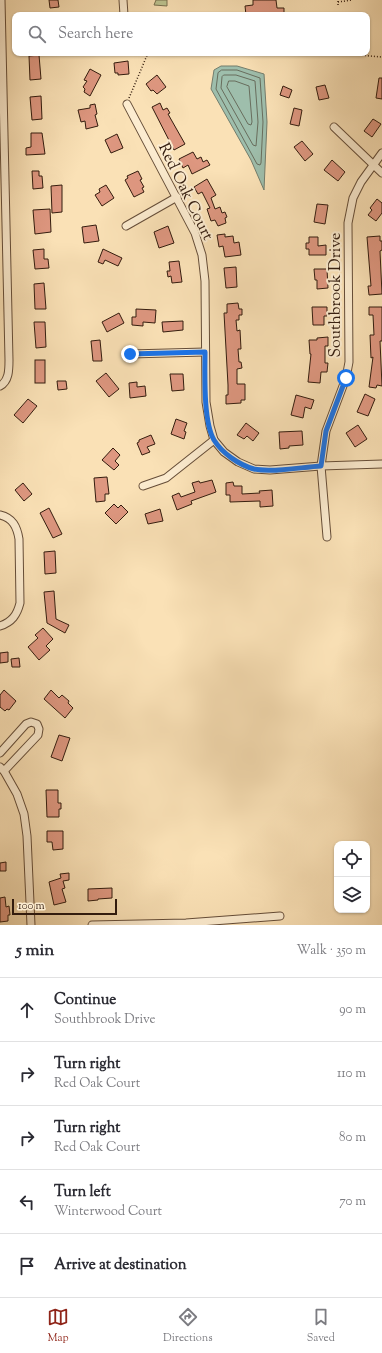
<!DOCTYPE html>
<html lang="en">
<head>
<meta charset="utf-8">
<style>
	:root { --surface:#fff; --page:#f7f7f7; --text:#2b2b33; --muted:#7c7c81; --line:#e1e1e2; --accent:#8f2418 }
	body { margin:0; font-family:"Sorts Mill Goudy",serif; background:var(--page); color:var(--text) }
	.controls { position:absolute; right:12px; bottom:12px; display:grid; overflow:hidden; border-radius:8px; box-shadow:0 1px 3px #0004 }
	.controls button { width:36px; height:36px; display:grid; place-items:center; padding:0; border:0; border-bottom:1px solid var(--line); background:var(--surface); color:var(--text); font:20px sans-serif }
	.scale { position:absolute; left:12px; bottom:10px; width:105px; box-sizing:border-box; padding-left:4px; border:2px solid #331c0e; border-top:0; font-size:11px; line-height:14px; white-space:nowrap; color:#331c0e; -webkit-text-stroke:3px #fcecd0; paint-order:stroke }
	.stop { position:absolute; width:12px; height:12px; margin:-9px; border:3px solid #1a73e8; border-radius:50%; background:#fff }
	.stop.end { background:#1a73e8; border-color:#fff; box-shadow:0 1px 4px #0008 }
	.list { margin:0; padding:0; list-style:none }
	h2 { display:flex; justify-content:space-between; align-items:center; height:52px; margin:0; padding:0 16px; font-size:17px }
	h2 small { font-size:13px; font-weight:400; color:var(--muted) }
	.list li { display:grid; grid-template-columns:26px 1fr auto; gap:12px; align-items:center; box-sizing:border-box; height:64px; padding:0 16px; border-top:1px solid var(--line) }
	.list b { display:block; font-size:15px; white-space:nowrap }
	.list p { margin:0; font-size:13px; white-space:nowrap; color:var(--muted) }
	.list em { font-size:13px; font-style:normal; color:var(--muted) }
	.icon { flex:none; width:22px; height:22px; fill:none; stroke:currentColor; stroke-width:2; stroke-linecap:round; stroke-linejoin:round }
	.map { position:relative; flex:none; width:382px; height:925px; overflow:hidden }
	.search { position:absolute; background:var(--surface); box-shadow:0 1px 3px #0004; left:12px; right:12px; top:12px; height:44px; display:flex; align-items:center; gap:10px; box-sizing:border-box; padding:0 14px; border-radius:8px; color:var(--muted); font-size:15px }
	.sheet { height:372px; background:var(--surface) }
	nav { display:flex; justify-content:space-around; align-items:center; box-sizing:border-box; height:56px; border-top:1px solid var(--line); background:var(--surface); font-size:11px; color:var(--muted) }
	nav a { display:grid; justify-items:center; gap:2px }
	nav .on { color:var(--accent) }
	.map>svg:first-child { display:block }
	.green { fill:#bcc390; stroke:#78704f }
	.water { fill:#9ebeac; stroke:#737d6d }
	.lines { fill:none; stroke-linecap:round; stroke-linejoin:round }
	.shore { stroke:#686d5d; stroke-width:1 }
	.building { fill:#de9780; stroke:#331c0e }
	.minor-casing { stroke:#654d38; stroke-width:9 }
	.path { stroke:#331c0e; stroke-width:1.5; stroke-dasharray:1 2; stroke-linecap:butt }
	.minor { stroke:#fcecd0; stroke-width:7 }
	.route { stroke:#1a73e8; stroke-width:5 }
	.labels { text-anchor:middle; stroke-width:4; stroke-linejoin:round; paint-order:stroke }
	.street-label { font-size:16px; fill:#331c0e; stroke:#fcecd0 }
</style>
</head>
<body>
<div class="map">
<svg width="382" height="925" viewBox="0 0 382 925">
	<rect width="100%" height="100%" fill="#fae1b6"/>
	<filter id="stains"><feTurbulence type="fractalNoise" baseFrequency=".005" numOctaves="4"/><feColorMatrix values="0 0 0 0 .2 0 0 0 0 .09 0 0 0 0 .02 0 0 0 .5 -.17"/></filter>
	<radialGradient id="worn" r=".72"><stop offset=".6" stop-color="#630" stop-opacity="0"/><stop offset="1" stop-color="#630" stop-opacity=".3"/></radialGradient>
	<!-- green -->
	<polygon class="green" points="156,0 167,0 167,6 154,5"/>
	<!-- water -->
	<polygon class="water" points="221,66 237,66 264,74 267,122 264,190 251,160 211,89 214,70"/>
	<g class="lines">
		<!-- shore -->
		<g class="shore">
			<polygon points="222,70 237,70 260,78 263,122 261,163 260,165 257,164 216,89 218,73"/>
			<polygon points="224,75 236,75 255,81 258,122 256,146 253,145 221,88 222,77"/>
			<polygon points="229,81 235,81 249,86 252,122 251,125 248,124 227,87"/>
		</g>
	</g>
	<!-- building -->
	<g class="building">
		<polygon points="49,0 58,0 59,7 50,8"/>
		<polygon points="253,0 276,0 277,8 284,8 284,15 246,15 245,6 253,5"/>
		<polygon points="39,55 41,79 30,80 29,56"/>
		<polygon points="128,61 129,74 118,75 118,73 115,73 114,63"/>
		<polygon points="90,69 101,75 90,96 84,92 85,89 83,87 87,81 84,80"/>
		<polygon points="157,75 166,87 157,94 153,90 151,91 146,84"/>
		<polygon points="379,78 382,78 382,99 376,98"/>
		<polygon points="325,85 329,98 319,100 316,87"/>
		<polygon points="283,86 292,90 289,98 280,95"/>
		<polygon points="41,96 42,119 32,120 30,97"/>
		<polygon points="160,103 163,110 167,108 170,113 168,114 185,144 174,150 152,107"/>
		<polygon points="95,104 97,114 95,115 98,126 86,129 85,121 81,122 78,110 90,108 90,105"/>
		<polygon points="294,108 302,110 299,126 290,124"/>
		<polygon points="373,119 381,124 372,137 364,131"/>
		<polygon points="31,133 42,133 45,154 26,155 26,148 31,147"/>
		<polygon points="117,134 123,148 111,153 105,140"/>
		<polygon points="302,141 313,154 305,161 294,147"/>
		<polygon points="193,152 197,159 201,157 203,162 207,160 210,165 192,174 188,165 183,168 179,159"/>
		<polygon points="332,160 345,172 338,181 324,170"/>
		<polygon points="32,171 39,171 39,176 42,176 43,188 33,189"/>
		<polygon points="138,171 142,179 140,180 144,187 142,188 144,192 134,197 125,180 128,178 127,176"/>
		<polygon points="207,179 216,195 211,198 215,209 220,207 222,213 225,212 227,217 225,218 226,223 218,226 215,220 211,221 207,209 210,208 202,192 198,194 194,187"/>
		<polygon points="62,185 62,212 52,213 51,186"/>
		<polygon points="106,185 114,198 102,206 95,195 100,192 99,189"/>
		<polygon points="377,199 382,203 382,213 376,221 368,215 372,210 370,208"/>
		<polygon points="317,204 328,205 325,224 314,222"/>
		<polygon points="50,209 51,232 35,234 33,210"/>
		<polygon points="96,225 99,241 84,243 82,227"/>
		<polygon points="168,226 174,243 159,248 154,232"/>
		<polygon points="225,234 225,237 233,236 234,243 239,242 241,255 225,257 223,246 219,247 217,235"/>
		<polygon points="380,236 380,241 382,241 382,250 380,251 382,294 369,295 368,286 371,286 367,237"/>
		<polygon points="309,237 318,237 318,246 326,245 326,255 309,255 309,249 306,249 306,243 309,243"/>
		<polygon points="44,249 44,259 48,259 49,268 35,269 33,250"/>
		<polygon points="103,249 122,258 118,266 105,260 103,264 98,262"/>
		<polygon points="179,261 182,282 172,283 171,276 168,277 167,271 170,271 169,262"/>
		<polygon points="236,267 237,287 226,288 224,268"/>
		<polygon points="314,269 327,269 328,288 317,289 317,280 315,280"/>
		<polygon points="44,283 46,309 35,309 34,284"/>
		<polygon points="238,303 239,309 242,309 242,315 239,315 239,320 236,320 237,331 240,330 241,349 238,349 239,362 241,362 242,368 237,369 237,384 245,384 245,400 241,400 241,403 226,404 226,395 228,395 228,385 224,313 227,313 227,304"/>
		<polygon points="312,307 327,307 327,316 324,316 324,325 313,325"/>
		<polygon points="369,307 382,307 382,341 380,341 382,386 377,385 376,388 369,387 373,357 371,358 370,335 374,335 373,315 369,315"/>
		<polygon points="136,309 156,310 155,323 143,322 143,326 132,325 132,317 136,317"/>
		<polygon points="119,313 124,323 107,332 102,322"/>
		<polygon points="183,321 183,330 163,332 162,322"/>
		<polygon points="34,322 45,322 46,347 36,348"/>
		<polygon points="328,337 328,346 325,346 325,363 328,363 327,372 321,372 320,383 308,382 311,354 310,354 309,340 317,340 317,338"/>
		<polygon points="100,340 102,361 93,361 91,341"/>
		<rect x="35" y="360" width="10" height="23"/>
		<polygon points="106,373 119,389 109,397 96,381"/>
		<polygon points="170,374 183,374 184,390 172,391"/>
		<polygon points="57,381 66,381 67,389 58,390"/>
		<polygon points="137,382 137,387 145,386 146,396 130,398 129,383"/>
		<polygon points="365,394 375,399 368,416 357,412"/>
		<polygon points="296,395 314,400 311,409 305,407 303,418 291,415"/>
		<polygon points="28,399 37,406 23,423 14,415"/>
		<polygon points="176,419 187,423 184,431 186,432 184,439 171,434"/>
		<polygon points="246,423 259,433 253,441 247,436 244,439 237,435"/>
		<polygon points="358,425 367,439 355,447 346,433"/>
		<polygon points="302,431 303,445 289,446 289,448 280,449 279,432"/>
		<polygon points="151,435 155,444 147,447 150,452 142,455 137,443 139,442 139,440"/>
		<polygon points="113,448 120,455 115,461 119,465 114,470 102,460"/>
		<polygon points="107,477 109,494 105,494 105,501 96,502 94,478"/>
		<polygon points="212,480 216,492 191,501 192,504 177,510 172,496 179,493 181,497 195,492 192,483 199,481 200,483"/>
		<polygon points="233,482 234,486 242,486 242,494 260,493 259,491 272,490 273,506 260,507 260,501 230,502 230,495 226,495 226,483"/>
		<polygon points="23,483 32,494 24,501 15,490"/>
		<polygon points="114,504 118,508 121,505 128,512 116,524 105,513"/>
		<polygon points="49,508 62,534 53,538 40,513"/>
		<polygon points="160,509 163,521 148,524 145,514"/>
		<polygon points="55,551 56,573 45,574 44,552"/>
		<polygon points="54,591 56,619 69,625 65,633 47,623 44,592"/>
		<polygon points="43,628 53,639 46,646 50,650 39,660 28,647 38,638 35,635"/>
		<polygon points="8,652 8,662 0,663 0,653"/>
		<polygon points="19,658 20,667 12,667 11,659"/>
		<polygon points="4,690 16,701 9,710 7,709 5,711 0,707 0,695"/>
		<polygon points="51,690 59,698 62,695 69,701 68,703 73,708 65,718 44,699"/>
		<polygon points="59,735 70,738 62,761 51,757"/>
		<polygon points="46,790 58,790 58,803 61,803 61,809 59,809 59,817 47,817"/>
		<polygon points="47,831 63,831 63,849 53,850 52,842 47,842"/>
		<polygon points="6,862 6,871 0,871 0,863"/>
		<polygon points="69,873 69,880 63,881 65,888 62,889 66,902 54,905 49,882 61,878 60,874"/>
		<polygon points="112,888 112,898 98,899 98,900 88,901 88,889"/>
		<polygon points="5,897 6,907 9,906 10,915 8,915 8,921 0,922 0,898"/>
	</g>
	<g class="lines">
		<!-- minor casing -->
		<g class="minor-casing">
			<g id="minor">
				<polyline points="123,0 124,15"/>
				<polyline points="127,104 195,233 202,255 205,281 206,402 210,426 214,440 224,452 238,462 254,469 270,470 321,466 382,464"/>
				<polyline points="334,127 382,173"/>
				<polyline points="126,226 177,197"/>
				<polyline points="130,354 205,352"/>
				<path d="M0,386c9,-5 9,-16 9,-26l-8,-360"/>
				<polyline points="143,486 166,478 214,440"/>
				<path d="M0,515c13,3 17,12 19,24l1,64c-3,12 -8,19 -20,23"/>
				<polyline points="327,537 321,466 326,431 346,378 349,362 348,223 353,198 361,182 382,153"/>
				<polyline points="0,753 26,724 31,722 37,724 39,729 38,735 4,771"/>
				<polyline points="0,767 4,771 17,794 24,814 27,836 31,925"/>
				<polyline points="92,925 186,923 280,916"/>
			</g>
		</g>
		<!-- path -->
		<g class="path">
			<polyline points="338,2 352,0"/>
			<polyline points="338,5 338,0"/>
			<polyline points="347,54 382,57"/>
			<polyline points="129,98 148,53"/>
		</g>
		<!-- minor -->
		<use href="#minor" class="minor"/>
	</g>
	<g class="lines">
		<!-- route -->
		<path class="route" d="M130,354l75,-2c0,23 -2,69 9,88 8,13 25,25 40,29 18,4 48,-2 67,-3l5,-35 20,-53"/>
	</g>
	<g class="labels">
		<!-- street labels -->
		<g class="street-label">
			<text transform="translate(187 191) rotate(64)" y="6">Red Oak Court</text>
			<text transform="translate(334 295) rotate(-90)" y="6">Southbrook Drive</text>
		</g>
	</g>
	<rect width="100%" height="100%" filter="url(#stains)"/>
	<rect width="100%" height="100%" fill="url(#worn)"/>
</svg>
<div class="controls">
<button><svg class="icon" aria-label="locate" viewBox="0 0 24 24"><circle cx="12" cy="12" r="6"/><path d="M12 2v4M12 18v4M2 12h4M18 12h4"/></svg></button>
<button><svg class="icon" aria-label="layers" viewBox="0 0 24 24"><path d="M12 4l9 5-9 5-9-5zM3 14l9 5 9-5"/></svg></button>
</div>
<div class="scale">100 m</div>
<div class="stop" style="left:346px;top:378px"></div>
<div class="stop end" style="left:130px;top:354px"></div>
<div class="search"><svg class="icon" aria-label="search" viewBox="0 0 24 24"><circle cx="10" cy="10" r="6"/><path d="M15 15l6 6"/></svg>Search here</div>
</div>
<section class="sheet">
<h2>5 min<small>Walk · 350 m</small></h2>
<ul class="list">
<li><svg class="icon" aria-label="ahead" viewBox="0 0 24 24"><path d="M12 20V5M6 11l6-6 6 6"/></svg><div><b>Continue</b><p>Southbrook Drive</p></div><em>90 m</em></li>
<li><svg class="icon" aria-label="right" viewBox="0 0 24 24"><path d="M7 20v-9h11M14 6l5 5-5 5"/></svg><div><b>Turn right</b><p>Red Oak Court</p></div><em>110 m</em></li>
<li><svg class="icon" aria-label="right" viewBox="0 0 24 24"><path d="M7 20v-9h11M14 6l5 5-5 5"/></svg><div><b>Turn right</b><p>Red Oak Court</p></div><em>80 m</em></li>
<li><svg class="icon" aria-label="left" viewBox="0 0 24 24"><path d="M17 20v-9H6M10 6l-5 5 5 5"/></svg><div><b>Turn left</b><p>Winterwood Court</p></div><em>70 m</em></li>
<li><svg class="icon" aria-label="arrive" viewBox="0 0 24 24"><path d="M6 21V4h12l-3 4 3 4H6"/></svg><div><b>Arrive at destination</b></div></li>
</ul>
</section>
<nav>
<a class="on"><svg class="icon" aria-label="map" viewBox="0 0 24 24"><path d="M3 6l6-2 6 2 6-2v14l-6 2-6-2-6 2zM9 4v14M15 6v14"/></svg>Map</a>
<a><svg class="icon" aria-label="directions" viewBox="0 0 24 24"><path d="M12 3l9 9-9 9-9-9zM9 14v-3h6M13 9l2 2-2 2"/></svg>Directions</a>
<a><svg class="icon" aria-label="saved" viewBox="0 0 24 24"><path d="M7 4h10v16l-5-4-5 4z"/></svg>Saved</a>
</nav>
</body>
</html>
